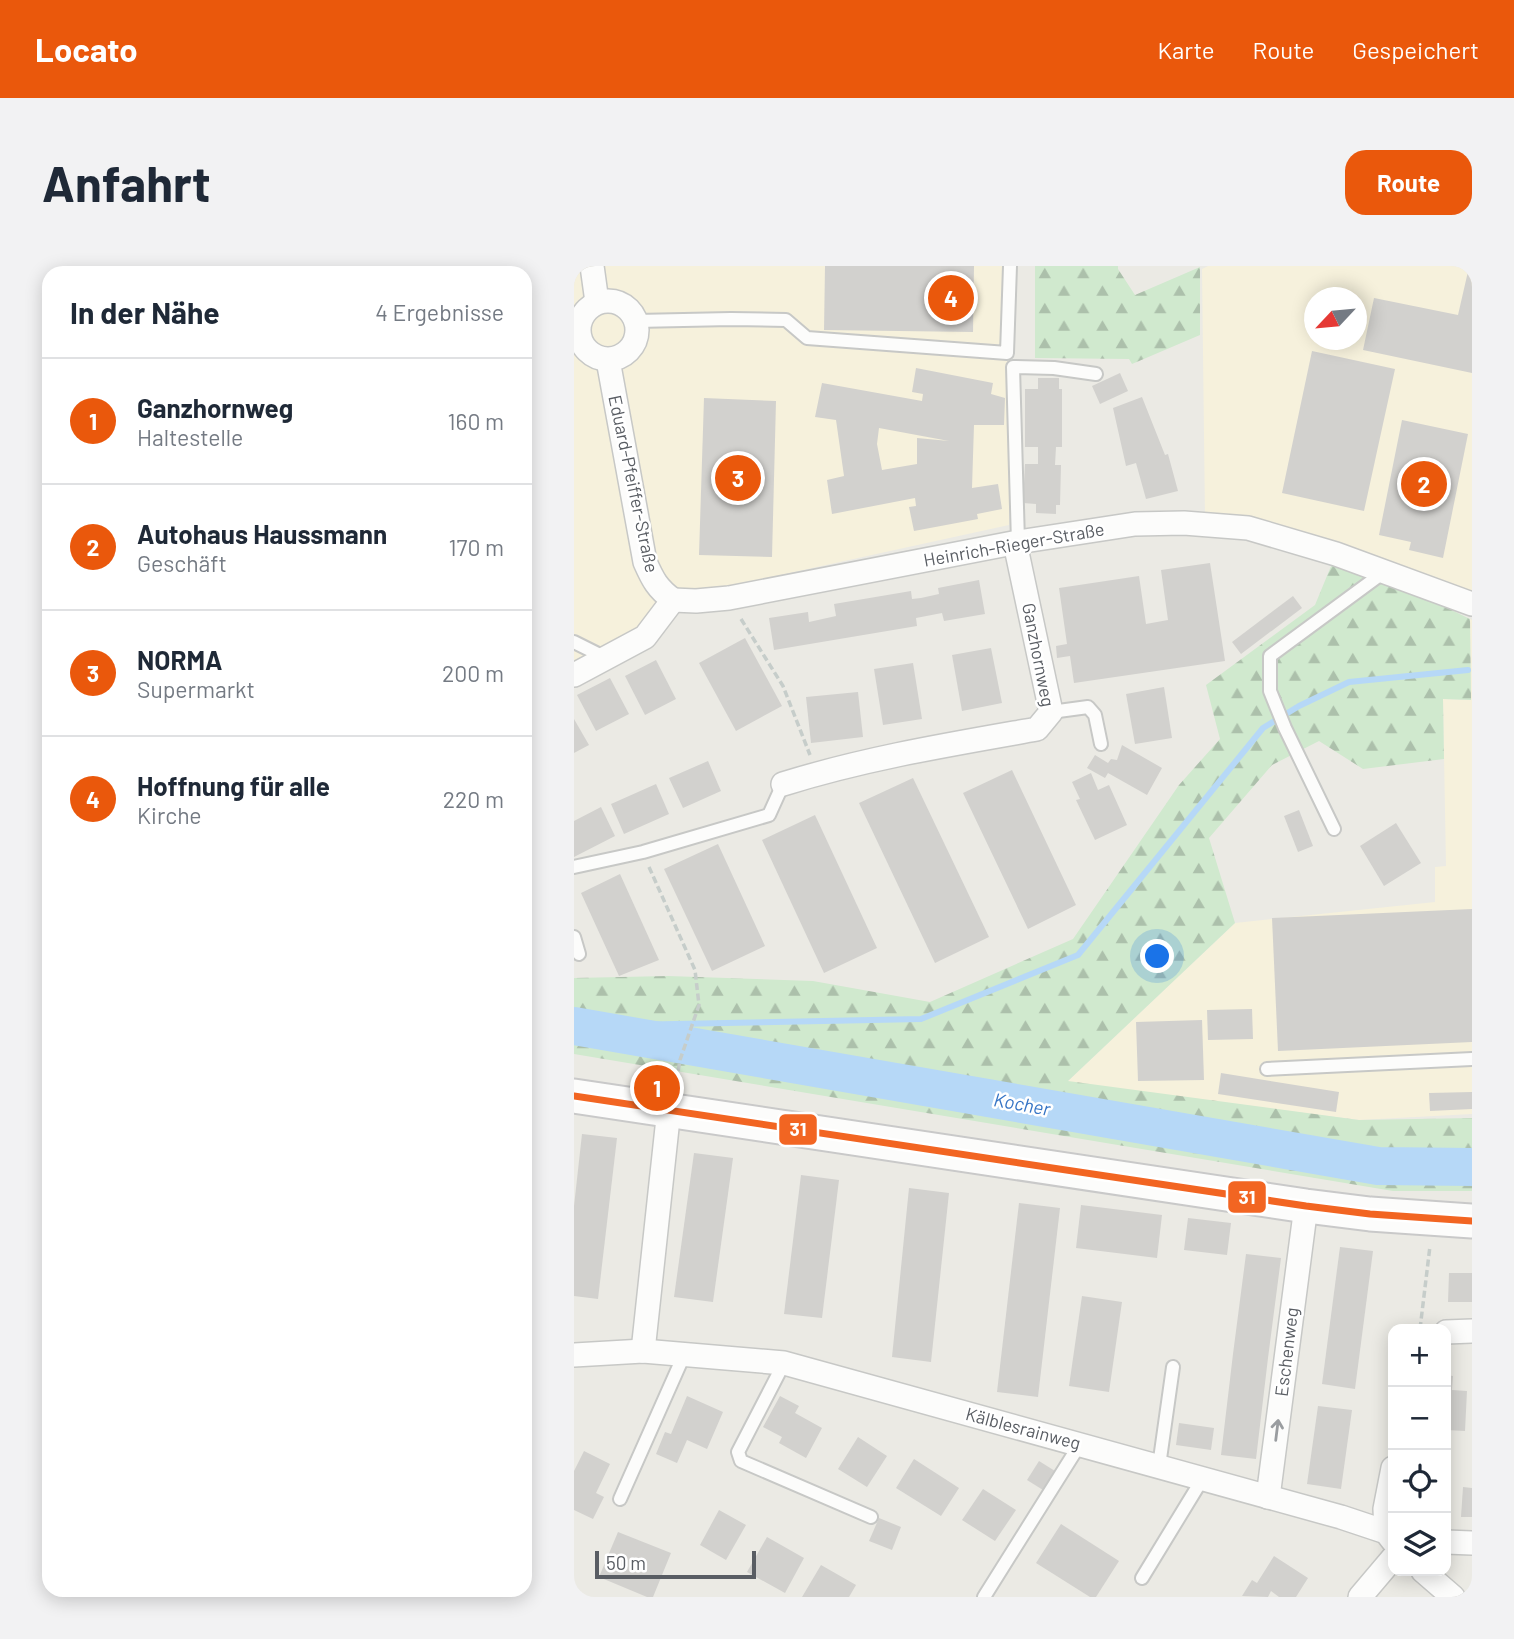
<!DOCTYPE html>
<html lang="de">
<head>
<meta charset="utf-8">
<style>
	:root { --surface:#fff; --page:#f2f2f3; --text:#1f2937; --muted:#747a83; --line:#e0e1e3; --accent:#ea580c }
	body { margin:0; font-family:Barlow,sans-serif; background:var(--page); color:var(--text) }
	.controls { position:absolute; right:21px; bottom:21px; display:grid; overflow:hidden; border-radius:14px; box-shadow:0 4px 18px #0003 }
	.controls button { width:63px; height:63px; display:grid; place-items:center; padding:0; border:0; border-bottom:2px solid var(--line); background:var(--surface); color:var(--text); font:35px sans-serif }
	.compass { position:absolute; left:730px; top:21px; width:63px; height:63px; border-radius:50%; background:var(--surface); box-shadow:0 4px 18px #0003; rotate:244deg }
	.scale { position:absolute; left:21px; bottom:18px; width:161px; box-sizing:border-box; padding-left:7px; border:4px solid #595d63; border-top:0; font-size:19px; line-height:24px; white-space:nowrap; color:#595d63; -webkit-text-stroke:5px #fff; paint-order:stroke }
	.you { position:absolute; left:584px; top:691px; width:24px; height:24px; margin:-18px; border:5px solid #fff; border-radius:50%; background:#1a73e8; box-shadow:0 0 0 10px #1a73e833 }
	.badge { display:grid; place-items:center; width:46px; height:46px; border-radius:50%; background:var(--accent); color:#fff; font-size:23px; font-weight:700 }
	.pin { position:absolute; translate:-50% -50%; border:4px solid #fff; box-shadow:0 2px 7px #0006 }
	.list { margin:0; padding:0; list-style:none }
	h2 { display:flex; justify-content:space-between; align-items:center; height:91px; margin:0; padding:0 28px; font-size:30px }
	h2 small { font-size:23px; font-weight:400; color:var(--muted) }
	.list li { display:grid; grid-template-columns:46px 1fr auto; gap:21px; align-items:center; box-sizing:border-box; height:126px; padding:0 28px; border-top:2px solid var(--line) }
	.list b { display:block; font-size:26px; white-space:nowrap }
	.list p { margin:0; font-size:23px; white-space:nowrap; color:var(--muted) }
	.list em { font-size:23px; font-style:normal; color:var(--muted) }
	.icon { flex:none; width:38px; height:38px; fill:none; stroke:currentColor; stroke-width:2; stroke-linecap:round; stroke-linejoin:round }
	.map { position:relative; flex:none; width:898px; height:1331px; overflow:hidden; border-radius:21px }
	header { display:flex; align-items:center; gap:42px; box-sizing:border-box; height:98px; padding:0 35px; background:var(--accent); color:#fff }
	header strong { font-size:33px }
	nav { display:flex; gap:38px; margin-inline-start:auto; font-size:24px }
	.intro { display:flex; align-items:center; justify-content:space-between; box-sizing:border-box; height:168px; padding:0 42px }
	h1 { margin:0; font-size:49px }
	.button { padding:18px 32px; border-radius:21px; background:var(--accent); color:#fff; font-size:24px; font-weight:700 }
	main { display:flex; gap:42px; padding:0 42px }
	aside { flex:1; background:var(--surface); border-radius:21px; box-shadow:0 4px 18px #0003 }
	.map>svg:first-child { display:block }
	.commercial { fill:#f6f1dc; fill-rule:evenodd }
	.forest { fill:url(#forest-firs) }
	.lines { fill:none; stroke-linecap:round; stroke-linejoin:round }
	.stream { stroke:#b6d8f7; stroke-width:6 }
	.river { stroke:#b6d8f7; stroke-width:38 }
	.building { fill:#d2d1ce; fill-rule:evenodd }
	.service-casing { stroke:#c7c8c6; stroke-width:16 }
	.minor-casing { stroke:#c7c8c6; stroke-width:26 }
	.secondary-casing { stroke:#c9c9c9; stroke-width:37 }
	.path { stroke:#c6cdca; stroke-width:3.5; stroke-dasharray:7 3.5; stroke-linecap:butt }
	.service { stroke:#fcfcfb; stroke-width:12 }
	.minor { stroke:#fcfcfb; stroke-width:23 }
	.secondary { stroke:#fcfcfb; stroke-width:33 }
	.bus-1-casing { stroke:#fff; stroke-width:12 }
	.bus-1 { stroke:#f26522; stroke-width:7 }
	.oneway { stroke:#9a9da0 }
	.labels { text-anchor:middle; stroke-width:5; stroke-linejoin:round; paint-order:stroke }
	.street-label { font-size:18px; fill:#595d63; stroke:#fff }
	.water-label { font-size:19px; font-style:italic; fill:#3574c5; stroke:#fff }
	.line-badge { stroke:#fff; stroke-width:2.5 }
	.badge-label { font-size:19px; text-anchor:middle; font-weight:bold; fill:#fff }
</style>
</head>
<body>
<header>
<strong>Locato</strong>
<nav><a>Karte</a><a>Route</a><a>Gespeichert</a></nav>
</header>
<div class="intro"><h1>Anfahrt</h1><a class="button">Route</a></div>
<main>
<aside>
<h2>In der Nähe<small>4 Ergebnisse</small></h2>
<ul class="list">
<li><span class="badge">1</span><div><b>Ganzhornweg</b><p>Haltestelle</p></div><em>160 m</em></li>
<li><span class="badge">2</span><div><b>Autohaus Haussmann</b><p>Geschäft</p></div><em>170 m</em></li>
<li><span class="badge">3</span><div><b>NORMA</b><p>Supermarkt</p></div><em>200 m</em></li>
<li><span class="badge">4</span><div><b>Hoffnung für alle</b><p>Kirche</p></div><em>220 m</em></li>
</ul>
</aside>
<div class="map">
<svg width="898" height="1331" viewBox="0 0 898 1331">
	<defs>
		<pattern id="forest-firs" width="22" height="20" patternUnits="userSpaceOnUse" patternTransform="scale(1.75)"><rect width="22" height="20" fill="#d0e9ce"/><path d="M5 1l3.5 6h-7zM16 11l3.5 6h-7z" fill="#acc0ab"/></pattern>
	</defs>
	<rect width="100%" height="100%" fill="#ebeae4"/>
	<!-- commercial -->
	<g class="commercial">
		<polygon points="0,0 435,0 435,259 151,321 104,325 70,368 0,405"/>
		<path d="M634,0h264v334l-267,-81 -3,-250zM740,32h42v42h-42z"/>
		<polygon points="896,353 898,354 898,848 785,854 493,816 661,657 861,636 861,601 872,600 869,433 897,434"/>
	</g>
	<!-- forest -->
	<g class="forest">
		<polygon points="461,0 544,0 544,3 561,29 626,1 626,69 558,98 555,93 461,92"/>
		<polygon points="762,288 896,353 897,434 869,433 870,493 789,503 745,475 698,499 635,572 661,657 494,815 785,854 898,852 898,925 819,925 0,788 0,712 94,710 239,715 356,736 499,673 605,519 646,473 632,419 741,339"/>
	</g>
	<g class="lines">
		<!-- stream -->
		<polyline class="stream" points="0,760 347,753 504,689 689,462 725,440 775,416 894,404"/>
		<!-- river -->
		<polyline class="river" points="0,760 804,900 898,901"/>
	</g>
	<!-- building -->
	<g class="building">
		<polygon points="251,0 400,0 399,66 250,64"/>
		<polygon points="895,1 898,2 898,107 789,84 800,32 884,49"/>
		<polygon points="738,85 821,103 790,245 708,227"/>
		<path d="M342,102l77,15 -2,11 14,4 -1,27h-30l-2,63 26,-4 4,25 -25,5 1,5 -64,12 -5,-24 7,-1 -1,-8 -83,16 -5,-34 17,-4 -8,-56 -21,-3 7,-34 100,18 1,-7 -11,-2zM305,162l70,13 -32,-3v26l-35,6 -5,-26z"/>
		<polygon points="546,107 554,125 526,138 518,120"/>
		<polygon points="464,112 485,112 485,123 488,123 488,181 482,181 481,199 487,199 486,239 482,239 482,248 462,247 462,238 449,237 451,198 464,198 464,181 451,181 451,123 464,123"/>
		<polygon points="568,131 591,189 594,188 604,225 572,233 562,197 552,200 539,142"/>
		<polygon points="130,132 202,135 198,291 125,289"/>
		<polygon points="828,154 894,168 869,292 835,284 837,276 805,269"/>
		<polygon points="636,297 651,395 500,417 496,390 483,392 482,380 493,378 485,322 565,310 572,358 594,354 587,304"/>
		<polygon points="405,314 411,348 370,355 368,347 342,352 343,360 200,384 195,352 234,346 235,356 262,350 260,338 337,325 338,333 347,332 365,328 364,322"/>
		<polygon points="719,330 728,342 667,388 658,376"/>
		<polygon points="171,372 208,440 162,465 125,397"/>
		<polygon points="417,382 428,437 388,445 378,389"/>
		<polygon points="82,394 102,433 71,449 51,410"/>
		<polygon points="339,397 348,453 309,459 300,403"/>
		<polygon points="36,412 55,448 22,465 3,429"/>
		<polygon points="590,421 598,472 561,478 552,428"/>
		<polygon points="284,426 289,471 237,477 232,431"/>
		<polygon points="0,453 15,479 0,487"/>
		<polygon points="548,479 588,502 573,529 534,507 531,512 513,502 521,489 534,497 537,493 543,494"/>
		<polygon points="134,495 147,525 109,542 95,512"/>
		<polygon points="438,504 502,639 454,663 389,527"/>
		<polygon points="517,507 524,524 535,519 553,559 521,574 502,534 506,533 498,516"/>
		<polygon points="339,512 415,671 361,697 285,537"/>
		<polygon points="82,518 95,548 50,568 37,538"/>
		<polygon points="27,541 41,570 0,591 0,555"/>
		<polygon points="725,544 739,580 724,586 710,550"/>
		<polygon points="241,549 303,682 250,707 188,574"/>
		<polygon points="822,557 847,597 810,620 786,580"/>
		<polygon points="144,578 191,680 138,705 90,603"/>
		<polygon points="46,608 85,694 45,710 7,627"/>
		<polygon points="898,643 898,776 704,785 698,652"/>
		<polygon points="678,743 679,773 634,774 633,744"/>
		<polygon points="628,754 630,814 564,815 562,756"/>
		<polygon points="647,807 765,826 762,846 644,828"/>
		<polygon points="898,826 898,843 856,845 855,827"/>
		<polygon points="8,868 43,872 24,1033 0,1030 0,940"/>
		<polygon points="120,887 159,892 139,1036 100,1031"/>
		<polygon points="227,909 265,914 248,1052 210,1048"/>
		<polygon points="335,922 375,927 357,1096 318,1091"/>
		<polygon points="445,937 486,942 464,1131 423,1126"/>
		<polygon points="507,939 588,949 583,992 502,982"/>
		<polygon points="614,952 657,957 653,989 610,984"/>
		<polygon points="766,981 799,985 781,1123 748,1118"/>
		<polygon points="672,988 707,992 694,1092 682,1193 647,1189 659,1088"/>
		<polygon points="875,1007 898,1007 898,1036 874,1036"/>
		<polygon points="508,1030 548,1036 535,1126 495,1120"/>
		<polygon points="872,1109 879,1110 878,1124 893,1125 891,1165 872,1164"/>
		<polygon points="113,1130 149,1146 133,1183 113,1174 103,1197 82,1188 91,1166 97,1168"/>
		<polygon points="206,1130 225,1140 221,1147 248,1162 232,1192 205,1177 208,1171 189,1161"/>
		<polygon points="744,1140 778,1144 767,1223 733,1218"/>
		<polygon points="605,1157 640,1162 637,1184 602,1179"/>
		<polygon points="284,1171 313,1190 293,1221 264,1203"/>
		<polygon points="10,1185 36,1198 22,1227 30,1231 19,1253 0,1244 0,1205"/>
		<polygon points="340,1193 385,1222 367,1250 322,1222"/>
		<polygon points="465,1195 481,1205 469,1224 453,1214"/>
		<polygon points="889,1221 898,1222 898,1251 887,1251"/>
		<polygon points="409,1223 442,1244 421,1275 388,1254"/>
		<polygon points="145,1244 172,1259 152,1294 126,1279"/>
		<polygon points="305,1252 327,1261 318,1284 295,1275"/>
		<polygon points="487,1258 545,1295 522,1331 516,1331 462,1297"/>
		<polygon points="44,1266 97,1287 79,1331 73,1331 25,1311"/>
		<polygon points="193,1271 230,1292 211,1327 173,1306"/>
		<polygon points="700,1290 734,1312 722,1331 705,1331 697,1325 694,1331 668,1330 678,1314 683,1317"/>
		<polygon points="247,1299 282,1319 275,1331 228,1331"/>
	</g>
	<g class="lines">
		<!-- service casing -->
		<g class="service-casing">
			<g id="service">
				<polyline points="62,55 157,53 212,54 233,72 433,87 436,0"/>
				<polyline points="444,276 439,101 480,102 522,108"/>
				<polyline points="0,376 32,392"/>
				<polyline points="477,446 514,441 521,449 527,478"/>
				<polyline points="760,563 711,462 696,425 696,390 810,306"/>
				<polyline points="0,601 69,586 195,549 209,518"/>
				<polyline points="0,671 5,688"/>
				<polyline points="693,803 898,793"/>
				<polyline points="210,1097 164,1186 167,1195 297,1251"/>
				<polyline points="585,1200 599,1101"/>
				<polyline points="46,1233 110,1089"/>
				<polyline points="568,1312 629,1212"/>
				<polyline points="410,1331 506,1178"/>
			</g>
		</g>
		<!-- minor casing -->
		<g class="minor-casing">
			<g id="minor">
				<polyline points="18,0 23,36"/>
				<circle cx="34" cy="64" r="29"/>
				<path d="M34,94l37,202c8,18 12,26 28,38"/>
				<polyline points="99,334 122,335 155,332 444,276 561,258 610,257 674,262 762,288 898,338"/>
				<polyline points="0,409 71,371 99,334"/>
				<path d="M209,518c83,-26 169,-40 254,-55l14,-17 -36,-169"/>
				<polyline points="872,1066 898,1065"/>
				<polyline points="69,1085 95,843"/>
				<polyline points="0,1089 69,1085 210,1097 767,1251 812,1266 819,1275"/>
				<polyline points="694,1231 732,940"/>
				<polyline points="812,1266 811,1243 819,1202"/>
				<polyline points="872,1276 898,1277"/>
				<polyline points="849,1305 879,1331"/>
				<polyline points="786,1331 819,1292"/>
			</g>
		</g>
		<!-- secondary casing -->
		<g class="secondary-casing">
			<polyline id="secondary" points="0,830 732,940 796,948 898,955"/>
		</g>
		<!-- path -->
		<g class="path">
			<polyline points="167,353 209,420 236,489"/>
			<polyline points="75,601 121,704 125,739 106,794 102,818"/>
			<polyline points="846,1063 856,980"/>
		</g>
		<!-- service -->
		<use href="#service" class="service"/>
		<!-- minor -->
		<use href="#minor" class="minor"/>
		<!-- secondary -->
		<use href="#secondary" class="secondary"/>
		<!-- bus-1 casing -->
		<g class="bus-1-casing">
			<polyline id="bus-1" points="0,830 732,940 796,948 898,955"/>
		</g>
		<!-- bus-1 -->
		<use href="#bus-1" class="bus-1"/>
	</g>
	<!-- one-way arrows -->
	<defs><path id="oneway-shaft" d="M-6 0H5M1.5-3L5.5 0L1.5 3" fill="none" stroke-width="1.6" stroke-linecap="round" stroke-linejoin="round" transform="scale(1.75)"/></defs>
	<use class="oneway" href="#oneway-shaft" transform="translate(703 1164) rotate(-83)"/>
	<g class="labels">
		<!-- street labels -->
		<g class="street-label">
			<text transform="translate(59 218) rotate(78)" y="6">Eduard-Pfeiffer-Straße</text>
			<text transform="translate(440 279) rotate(-10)" y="6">Heinrich-Rieger-Straße</text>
			<text transform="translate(464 389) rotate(79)" y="6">Ganzhornweg</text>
			<text transform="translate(713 1086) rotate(-83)" y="6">Eschenweg</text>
			<text transform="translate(449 1163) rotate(15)" y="6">Kälblesrainweg</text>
		</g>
		<!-- water labels -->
		<g class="water-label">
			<text transform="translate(448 838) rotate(10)" y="7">Kocher</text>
		</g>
	</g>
	<g class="line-badge">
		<rect x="204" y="847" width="40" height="33" rx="7" fill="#f26522"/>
		<rect x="653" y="914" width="40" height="34" rx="7" fill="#f26522"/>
	</g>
	<g class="badge-label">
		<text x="224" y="870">31</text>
		<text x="673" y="938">31</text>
	</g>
</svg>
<div class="controls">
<button>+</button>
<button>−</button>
<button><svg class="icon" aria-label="locate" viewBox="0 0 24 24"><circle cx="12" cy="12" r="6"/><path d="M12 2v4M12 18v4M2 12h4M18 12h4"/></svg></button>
<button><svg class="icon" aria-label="layers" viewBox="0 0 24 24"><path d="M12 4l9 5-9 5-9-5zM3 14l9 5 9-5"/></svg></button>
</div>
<svg class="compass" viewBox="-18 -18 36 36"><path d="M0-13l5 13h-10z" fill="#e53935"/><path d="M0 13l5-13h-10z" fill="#747a83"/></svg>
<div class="scale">50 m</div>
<div class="you"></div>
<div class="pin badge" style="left:83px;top:822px">1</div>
<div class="pin badge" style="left:850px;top:218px">2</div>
<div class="pin badge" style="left:164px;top:212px">3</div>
<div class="pin badge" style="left:377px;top:32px">4</div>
</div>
</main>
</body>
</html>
